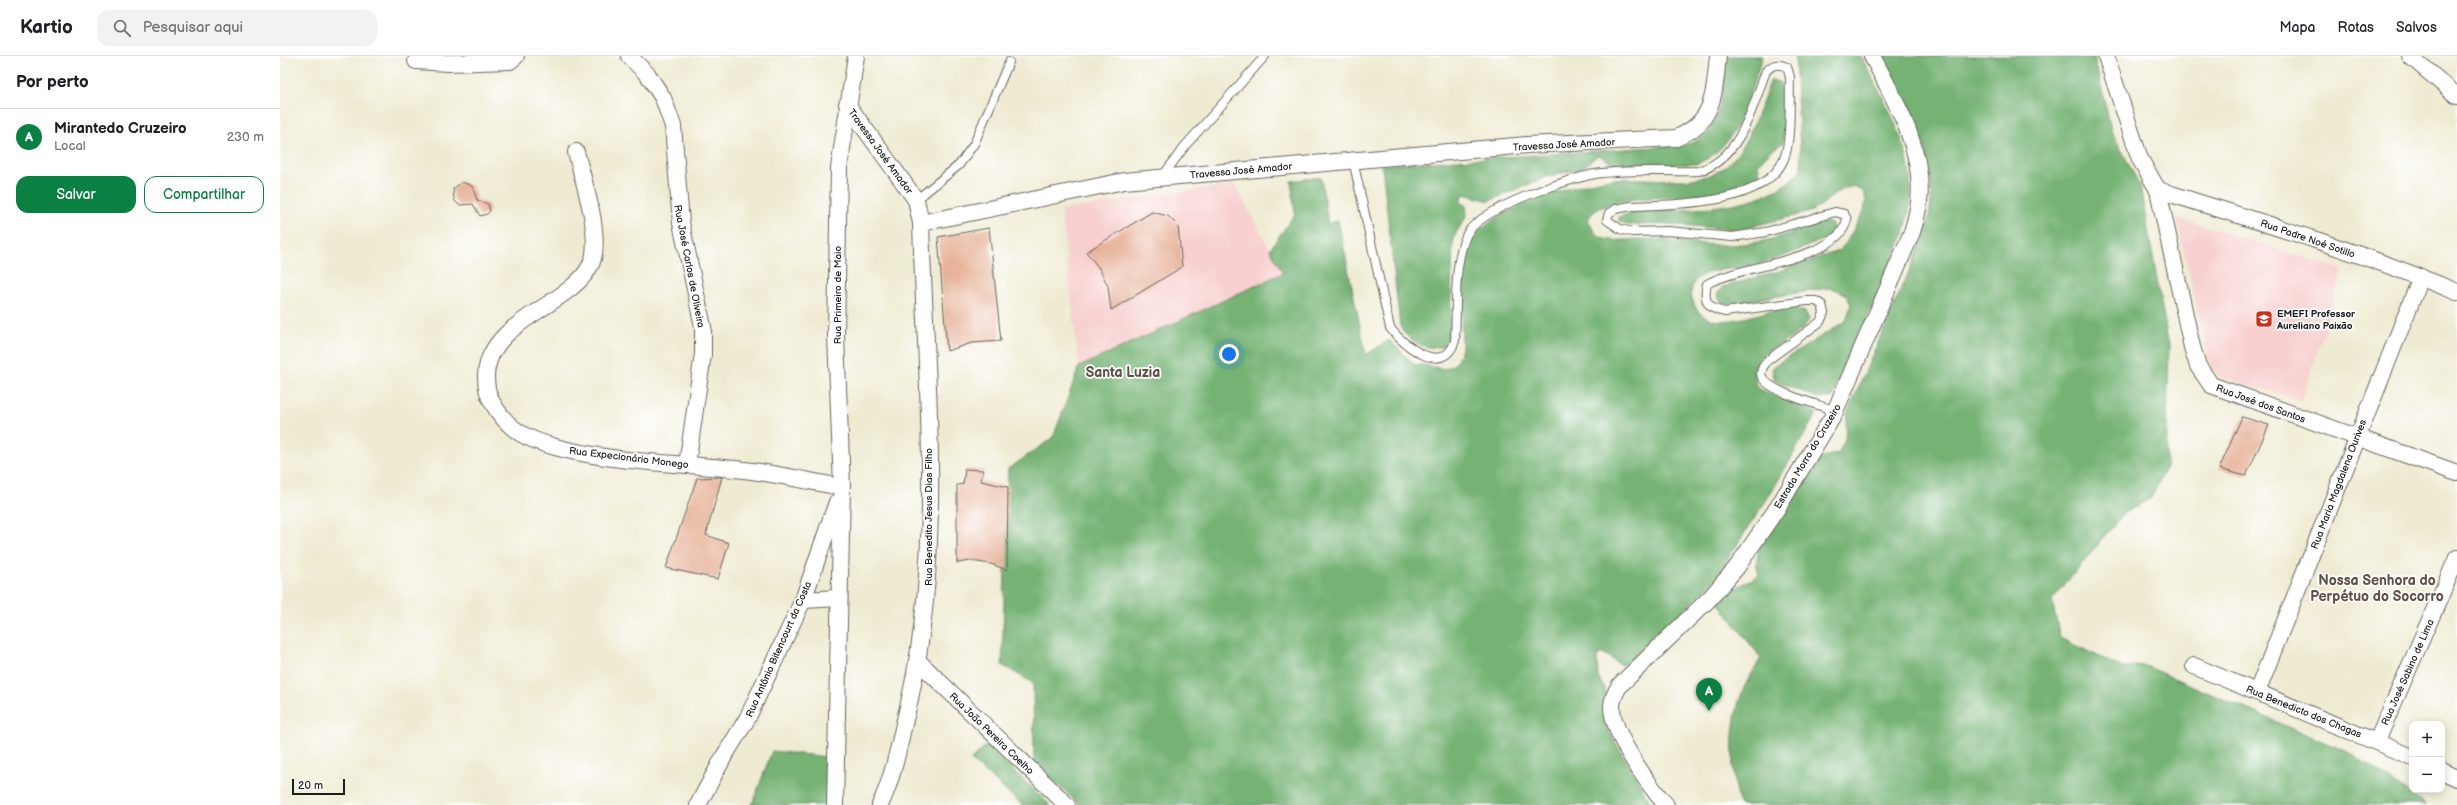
<!DOCTYPE html>
<html lang="pt">
<head>
<meta charset="utf-8">
<style>
	:root { --surface:#fff; --page:#f2f2f2; --text:#202124; --muted:#757577; --line:#e0e0e0; --accent:#0b8043 }
	body { margin:0; font-family:"Balsamiq Sans",sans-serif; background:var(--page); color:var(--text) }
	.controls { position:absolute; right:12px; bottom:12px; display:grid; overflow:hidden; border-radius:8px; box-shadow:0 2px 10px #0003 }
	.controls button { width:36px; height:36px; display:grid; place-items:center; padding:0; border:0; border-bottom:1px solid var(--line); background:var(--surface); color:var(--text); font:20px sans-serif }
	.scale { position:absolute; left:12px; bottom:10px; width:53px; box-sizing:border-box; padding-left:4px; border:2px solid #1c1c1c; border-top:0; font-size:11px; line-height:14px; white-space:nowrap; color:#1c1c1c; -webkit-text-stroke:3px #fff; paint-order:stroke }
	.you { position:absolute; left:949px; top:298px; width:14px; height:14px; margin:-10px; border:3px solid #fff; border-radius:50%; background:#1a73e8; box-shadow:0 0 0 6px #1a73e833 }
	.badge { display:grid; place-items:center; width:26px; height:26px; border-radius:50%; background:var(--accent); color:#fff; font-size:13px; font-weight:700 }
	.pin { position:absolute; translate:-50% -33px; filter:drop-shadow(0 1px 2px #0008) }
	.pin::after { content:''; position:absolute; top:21px; width:14px; height:12px; background:inherit; clip-path:polygon(0 0,100% 0,50% 100%) }
	.list { margin:0; padding:0; list-style:none }
	h2 { display:flex; justify-content:space-between; align-items:center; height:52px; margin:0; padding:0 16px; font-size:17px }
	h2 small { font-size:13px; font-weight:400; color:var(--muted) }
	.list li { display:grid; grid-template-columns:26px 1fr auto; gap:12px; align-items:center; box-sizing:border-box; height:56px; padding:0 16px; border-top:1px solid var(--line) }
	.list b { display:block; font-size:15px; white-space:nowrap }
	.list p { margin:0; font-size:13px; white-space:nowrap; color:var(--muted) }
	.list em { font-size:13px; font-style:normal; color:var(--muted) }
	.actions { display:flex; gap:8px; padding:12px 16px }
	.actions a { flex:1; padding:9px 0; border:1px solid var(--accent); border-radius:12px; text-align:center; font-size:14px; color:var(--accent) }
	.actions .main { background:var(--accent); color:#fff }
	.icon { flex:none; width:22px; height:22px; fill:none; stroke:currentColor; stroke-width:2; stroke-linecap:round; stroke-linejoin:round }
	.map { position:relative; flex:none; width:2177px; height:749px; overflow:hidden }
	header { display:flex; align-items:center; gap:24px; box-sizing:border-box; height:56px; padding:0 20px; background:var(--surface); border-bottom:1px solid var(--line) }
	header strong { font-size:19px }
	nav { display:flex; gap:22px; margin-inline-start:auto; font-size:14px }
	.search { width:280px; height:36px; background:var(--page); display:flex; align-items:center; gap:10px; box-sizing:border-box; padding:0 14px; border-radius:12px; color:var(--muted); font-size:15px }
	main { display:flex }
	aside { flex:1; background:var(--surface) }
	.map>svg:first-child { display:block }
	.built { fill:#f7d0cf }
	.forest { fill:#74b273; stroke:#486748 }
	.building { fill:#e7b39a }
	.lines { fill:none; stroke-linecap:round; stroke-linejoin:round }
	.service-casing { stroke:#66645c; stroke-width:10 }
	.minor-casing { stroke:#66645c; stroke-width:18 }
	.service { stroke:#fff; stroke-width:8 }
	.minor { stroke:#fff; stroke-width:16 }
	.labels { text-anchor:middle; stroke-width:3.5; stroke-linejoin:round; paint-order:stroke }
	.street-label { font-size:10px; fill:#1c1c1c; stroke:#fff }
	.poi-label { font-size:10px; font-weight:bold; fill:#1c1c1c; stroke:#fff; text-anchor:start }
	.district-label { font-size:14px; font-weight:bold; fill:#635148; stroke:#fff }
</style>
</head>
<body>
<header>
<strong>Kartio</strong>
<div class="search"><svg class="icon" aria-label="search" viewBox="0 0 24 24"><circle cx="10" cy="10" r="6"/><path d="M15 15l6 6"/></svg>Pesquisar aqui</div>
<nav><a>Mapa</a><a>Rotas</a><a>Salvos</a></nav>
</header>
<main>
<aside>
<h2>Por perto<small></small></h2>
<ul class="list">
<li><span class="badge">A</span><div><b>Mirantedo Cruzeiro</b><p>Local</p></div><em>230 m</em></li>
</ul>
<div class="actions"><a class="main">Salvar</a><a>Compartilhar</a></div>
</aside>
<div class="map">
<svg width="2177" height="749" viewBox="0 0 2177 749">
	<rect width="100%" height="100%" fill="#fff"/>
	<filter id="ink" filterUnits="userSpaceOnUse"><feTurbulence type="fractalNoise" baseFrequency=".025" numOctaves="2"/><feDisplacementMap in="SourceGraphic" scale="8" xChannelSelector="R" yChannelSelector="G"/><feConvolveMatrix kernelMatrix="1 2 1 2 8 2 1 2 1" color-interpolation-filters="sRGB"/></filter>
	<filter id="wash" filterUnits="userSpaceOnUse"><feTurbulence type="fractalNoise" baseFrequency=".012" numOctaves="4" result="noise"/><feDisplacementMap in="SourceGraphic" scale="16" xChannelSelector="R" yChannelSelector="G"/><feGaussianBlur stdDeviation="0.9" result="paint"/><feColorMatrix in="noise" values="0 0 0 0 0 0 0 0 0 0 0 0 0 0 0 0 0 1.4 0 .05"/><feComposite in="paint" operator="in"/></filter>
	<g filter="url(#wash)">
		<rect width="100%" height="100%" fill="#efebd3"/>
		<!-- built -->
		<g class="built">
			<polygon points="954,128 1003,217 799,311 781,154"/>
			<polygon points="1896,161 2063,214 2022,345 1940,321 1931,312"/>
		</g>
		<!-- forest -->
		<g class="forest">
			<path d="M1445,0h38c-15,38 -24,94 -68,108l-77,2 -20,-11 -16,13 -33,8 -60,25 -25,-7 -4,6 6,6 1,9 -11,18 -3,9 -4,103c-20,7 -40,-1 -49,-19l-18,-161 304,-20c37,-11 37,-57 39,-89z"/>
			<path d="M1515,0h66c31,61 64,107 43,178l-71,163 -8,2 -9,-2 -41,-16 -3,-12 3,-4 71,-44 5,-16c-5,-12 -10,-15 -23,-17l-100,16h-6l-5,-10 5,-7 54,-15 62,-21 8,-8 18,-32 2,-11 -3,-9 -9,-5c-18,3 -28,18 -44,26l-73,18 -67,-6 -42,1 -9,-4v-4l12,-4c48,-4 140,-1 170,-44z"/>
			<path d="M1602,0h212l17,74 29,56 29,160 -3,122 -15,30 -27,15 -72,87 8,38 63,30 20,-3 207,88 77,52h-687c-10,-33 -11,-82 3,-115 5,-11 12,-21 18,-32l-44,-57 7,-6 35,-20 -3,-12 4,-16 58,-89 21,-5 6,-14 2,-25c16,-37 32,-74 48,-111 16,-37 40,-79 36,-121 -4,-45 -29,-87 -49,-126z"/>
			<path d="M1491,24l8,2 5,8 -1,53 -11,7 -14,14 2,11c-42,35 -153,9 -172,44 3,7 6,15 14,19 11,4 23,2 34,1 35,-1 71,9 107,5 28,-2 55,-14 82,-22l7,2 2,8 -7,6c-27,11 -54,25 -83,29 -14,3 -36,1 -47,12 -5,4 -7,13 -5,19 12,46 72,8 101,10 4,1 8,3 12,4l4,7c-13,29 -71,29 -50,70l58,24 -46,80 -59,90 -82,80 -9,2 -18,-12 -6,3 1,20 8,16 -2,13 2,21 46,79h-572l-46,-43 -1,-79 -31,-18 6,-196 45,-31 26,-71 204,-94 -13,-24 25,-35 -4,-33 30,-4 7,47 10,-4 28,135 23,-15 25,24 32,5 10,-6 6,-14c0,-32 -5,-84 12,-113 17,-26 108,-54 138,-57 9,-1 19,0 28,0 27,0 61,6 85,-12 23,-18 35,-61 46,-87z"/>
			<polygon points="706,689 770,749 742,749 691,704"/>
			<polygon points="492,695 548,701 546,749 472,749"/>
		</g>
		<g id="blocks">
			<!-- building -->
			<g class="building">
				<polygon points="182,126 192,130 197,144 208,148 210,155 207,158 200,160 193,148 179,149 174,144 173,133"/>
				<polygon points="872,156 888,160 898,170 902,211 831,254 828,230 819,212 806,196"/>
				<polygon points="709,172 721,285 692,287 667,295 658,181"/>
				<polygon points="1962,361 1989,369 1966,420 1939,413"/>
				<polygon points="685,413 703,414 701,425 728,431 727,514 711,508 691,505 677,507 677,429 683,428"/>
				<polygon points="442,421 426,479 449,487 438,523 386,512 417,422"/>
			</g>
		</g>
	</g>
	<g filter="url(#ink)">
		<use href="#blocks" fill-opacity="0" stroke="#66645c" stroke-width="1"/>
		<g class="lines">
			<!-- service casing -->
			<g class="service-casing">
				<g id="service">
					<path d="M1073,104l37,168c14,18 53,49 65,13 2,-32 -2,-76 11,-105 11,-27 101,-57 129,-62 33,-5 70,-2 104,-3 42,-13 53,-63 67,-100 7,-7 12,-8 21,-4l3,10c-1,23 2,61 -6,82 -20,47 -111,45 -153,47l-15,3 -7,4 -2,7 13,9 12,3 36,-1 64,6 34,-5 69,-20 9,2 3,5c-7,42 -109,46 -140,65 -4,16 0,25 18,28l81,-11h10l6,4 2,8 -4,9 -52,38c-4,5 -9,11 -6,17 7,15 58,28 74,34"/>
					<polyline points="882,121 905,90 985,0"/>
					<polyline points="636,144 679,109 694,88 729,6"/>
				</g>
			</g>
			<!-- minor casing -->
			<g class="minor-casing">
				<g id="minor">
					<polyline points="349,0 368,19 383,42 393,70 401,167 423,271 423,298 407,409"/>
					<polyline points="1826,0 1860,103 1878,134 1912,291 1918,310 1931,329 2177,417"/>
					<polyline points="2130,0 2177,40"/>
					<polyline points="136,5 168,7 230,5 236,0"/>
					<path d="M567,48l69,96 5,23c5,167 25,338 -17,501 -6,27 -12,56 -24,81"/>
					<path d="M296,96c7,28 27,86 15,112 -19,42 -103,55 -105,112 0,9 1,18 6,26 16,29 36,38 67,46 62,16 130,15 193,23 30,4 60,11 90,16"/>
					<path d="M1878,134c100,31 202,62 299,102"/>
					<path d="M641,167l203,-42 403,-36 149,-7c39,-16 38,-45 42,-82"/>
					<polyline points="523,544 559,542"/>
					<polyline points="638,605 787,749"/>
					<polyline points="1914,610 2132,701"/>
					<polyline points="1977,636 2141,221"/>
					<polyline points="2097,685 2177,502"/>
					<polyline points="2162,715 2177,722"/>
					<polyline points="418,749 443,702 467,663 523,544 557,446"/>
					<polyline points="555,749 562,431 556,280 559,112 576,0"/>
					<path d="M1386,749c-18,-21 -55,-72 -54,-100 1,-8 4,-14 8,-20l90,-87 27,-31 41,-60 55,-91 79,-184c3,-10 6,-20 7,-30 6,-51 -24,-102 -47,-146"/>
				</g>
			</g>
			<!-- service -->
			<use href="#service" class="service"/>
			<!-- minor -->
			<use href="#minor" class="minor"/>
		</g>
	</g>
	<!-- icons -->
	<defs>
		<g id="school-square" transform="scale(0.9)"><rect x="-9" y="-9" width="18" height="18" rx="4" fill="#c8321e" stroke="#fff"/><path d="M0-5L7-2L0 1L-7-2ZM-4 1L0 2.5L4 1V4Q0 6-4 4Z" fill="#fff"/></g>
	</defs>
	<g fill-rule="evenodd">
		<use href="#school-square" x="1984" y="263"/>
	</g>
	<g class="labels">
		<!-- street labels -->
		<g class="street-label">
			<text transform="translate(1284 88) rotate(-3)" y="4">Travessa José Amador</text>
			<text transform="translate(601 95) rotate(54)" y="4">Travessa José Amador</text>
			<text transform="translate(961 114) rotate(-5)" y="4">Travessa José Amador</text>
			<text transform="translate(2028 182) rotate(19)" y="4">Rua Padre Noé Sotillo</text>
			<text transform="translate(410 210) rotate(79)" y="4">Rua José Carlos de Oliveira</text>
			<text transform="translate(557 239) rotate(-90)" y="4">Rua Primeiro de Maio</text>
			<text transform="translate(1981 347) rotate(20)" y="4">Rua José dos Santos</text>
			<text transform="translate(1527 400) rotate(-59)" y="4">Estrada Morro do Cruzeiro</text>
			<text transform="translate(349 401) rotate(7)" y="4">Rua Expecionário Monego</text>
			<text transform="translate(2058 428) rotate(-69)" y="4">Rua Maria Magdalena Ourives</text>
			<text transform="translate(648 461) rotate(-90)" y="4">Rua Benedito Jesus Dias Filho</text>
			<text transform="translate(498 593) rotate(-66)" y="4">Rua Antônio Bitencourt da Costa</text>
			<text transform="translate(2127 616) rotate(-66)" y="4">Rua José Sabino de Lima</text>
			<text transform="translate(2024 655) rotate(22)" y="4">Rua Benedicto dos Chagas</text>
			<text transform="translate(712 677) rotate(44)" y="4">Rua João Pereira Coelho</text>
		</g>
		<!-- poi labels -->
		<g class="poi-label">
			<text x="1997" y="261">EMEFI Professor<tspan x="1997" dy="12">Aureliano Paixão</tspan></text>
		</g>
		<!-- district labels -->
		<g class="district-label">
			<text x="843" y="321">Santa Luzia</text>
			<text x="2097" y="529">Nossa Senhora do<tspan x="2097" dy="16">Perpétuo do Socorro</tspan></text>
		</g>
	</g>
</svg>
<div class="controls">
<button>+</button>
<button>−</button>
</div>
<div class="scale">20 m</div>
<div class="you"></div>
<div class="pin badge" style="left:1429px;top:655px">A</div>
</div>
</main>
</body>
</html>
